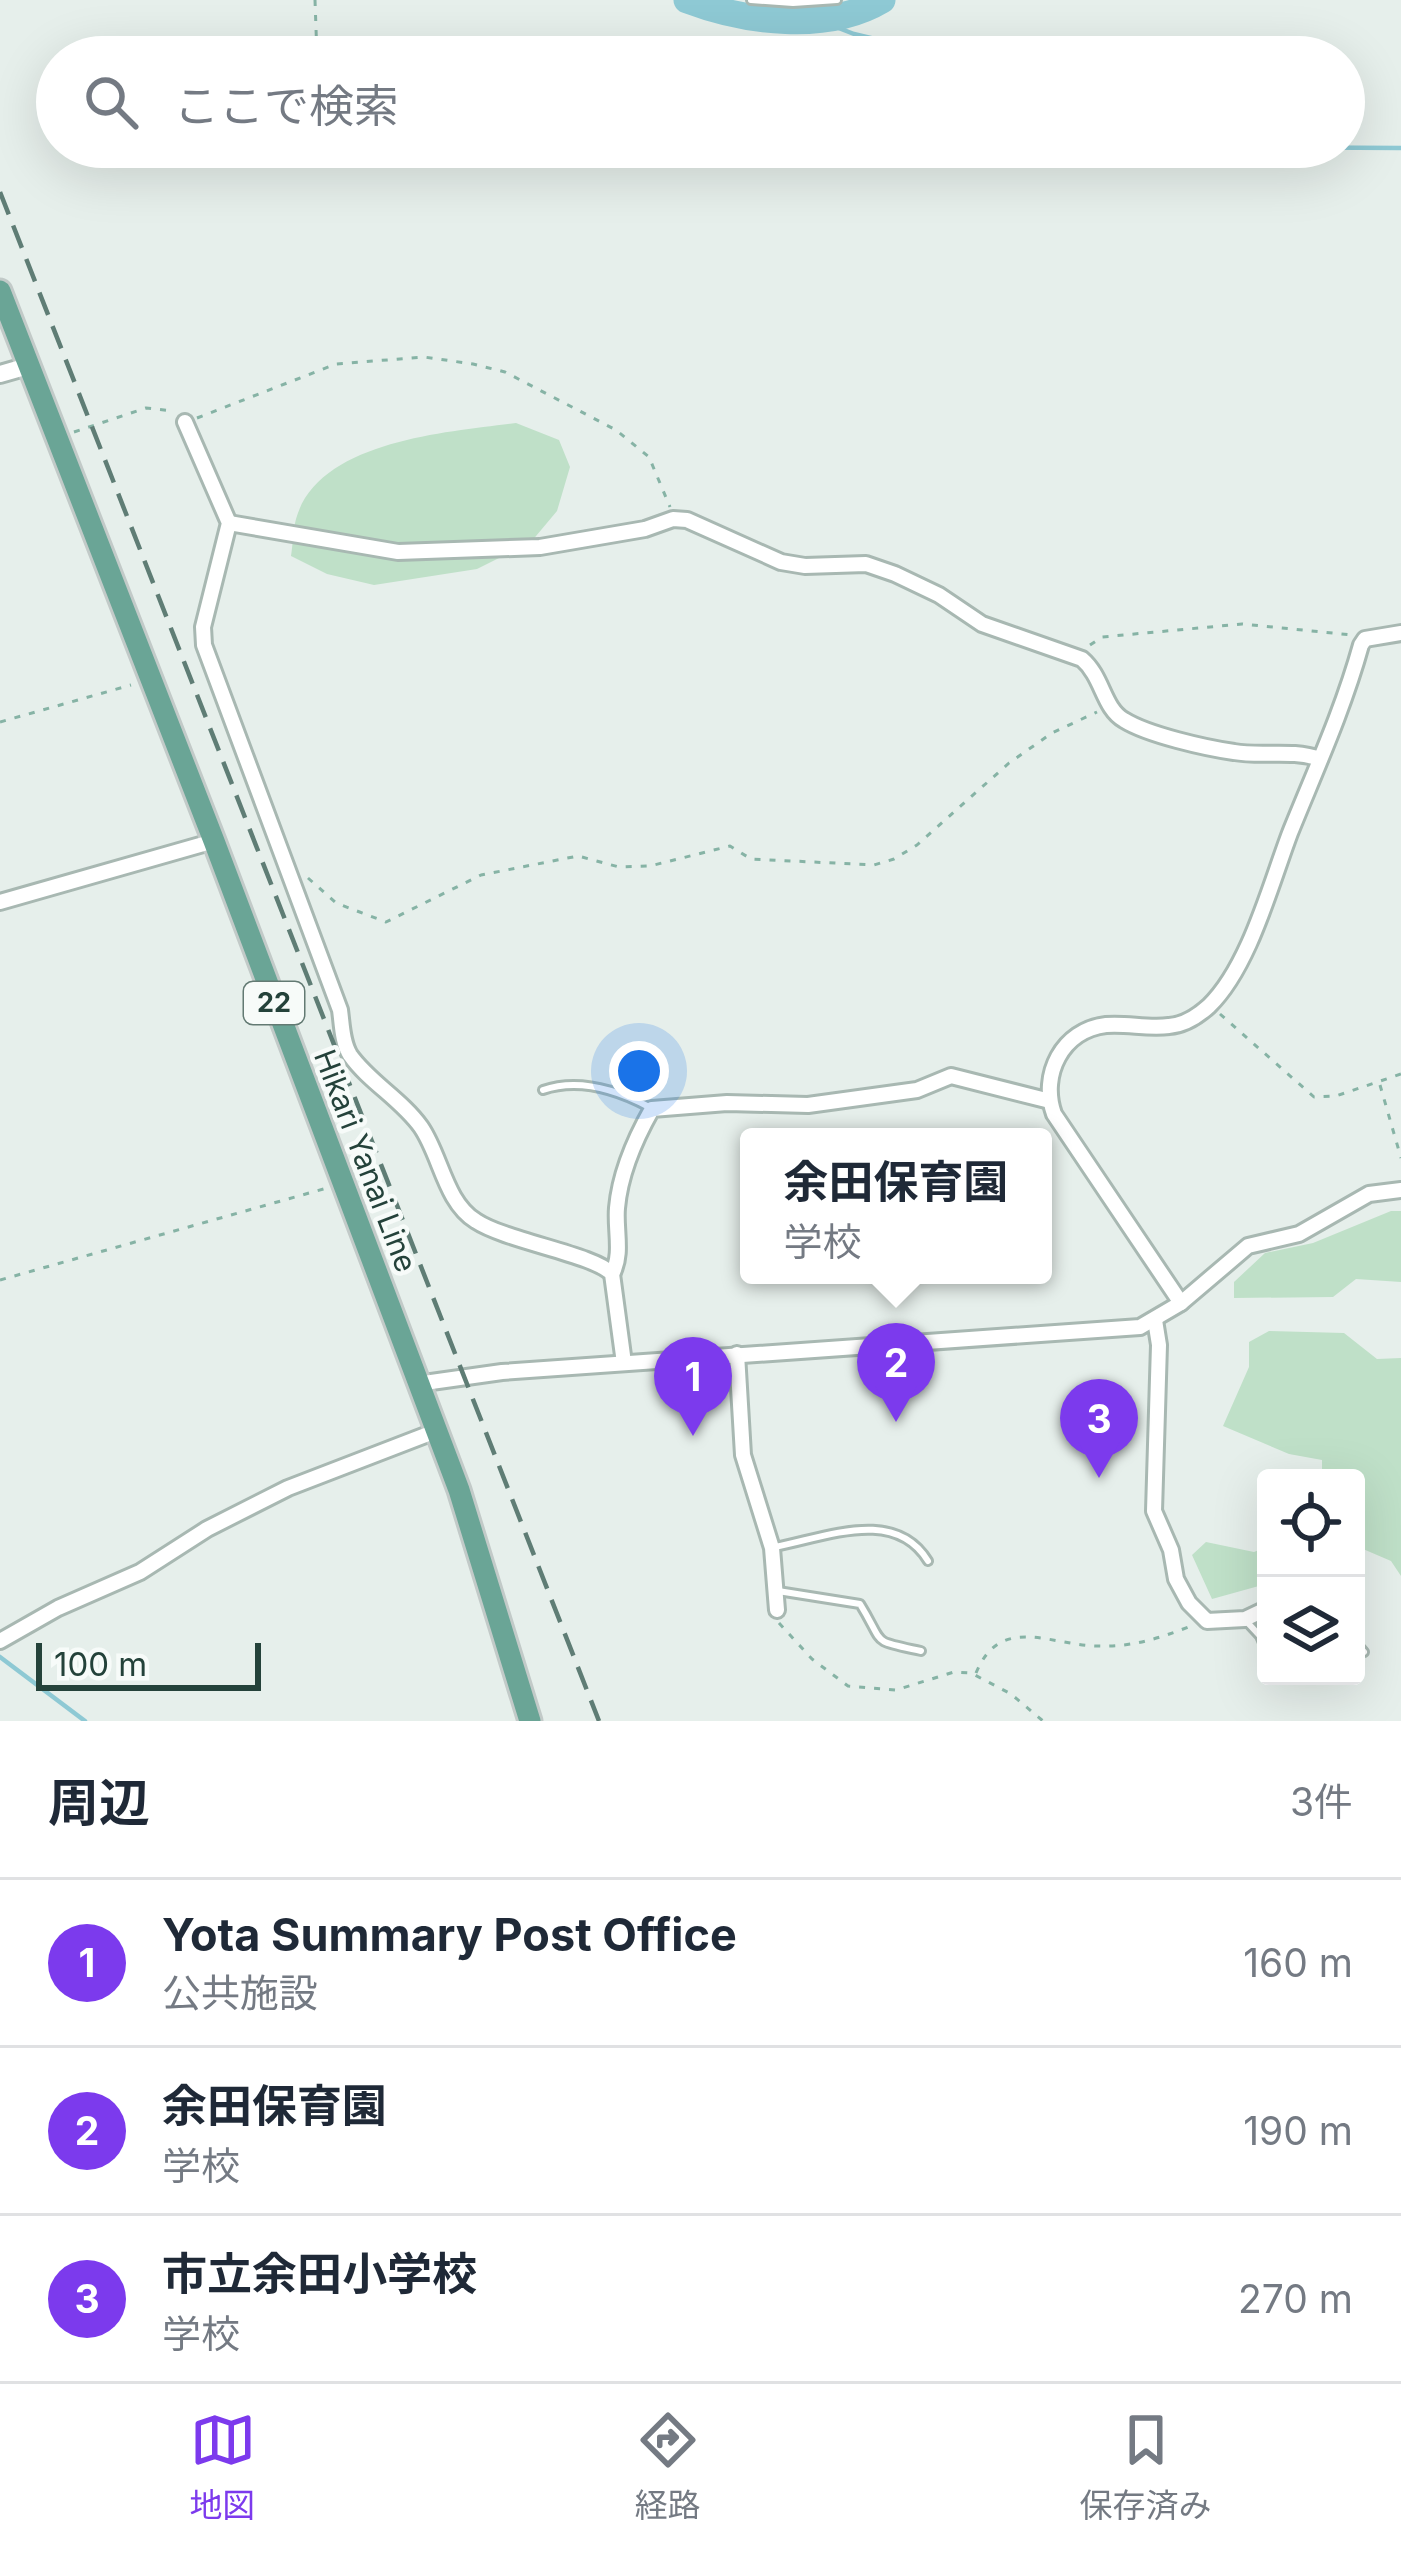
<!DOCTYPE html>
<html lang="ja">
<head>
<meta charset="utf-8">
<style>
	:root { --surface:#fff; --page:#f2f2f3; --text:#1f2937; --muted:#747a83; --line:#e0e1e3; --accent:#7c3aed }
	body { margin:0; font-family:Inter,"Noto Sans JP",sans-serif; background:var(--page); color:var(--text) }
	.controls { position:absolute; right:36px; bottom:36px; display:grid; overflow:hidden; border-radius:12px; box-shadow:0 12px 48px #0002 }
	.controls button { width:108px; height:108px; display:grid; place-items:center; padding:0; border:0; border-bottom:3px solid var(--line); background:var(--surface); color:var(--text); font:60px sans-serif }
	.scale { position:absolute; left:36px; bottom:30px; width:225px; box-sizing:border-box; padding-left:12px; border:6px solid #24423a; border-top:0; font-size:33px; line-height:42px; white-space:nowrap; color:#24423a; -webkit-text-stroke:9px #f7fbf9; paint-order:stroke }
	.you { position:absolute; left:639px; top:1071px; width:42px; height:42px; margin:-30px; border:9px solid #fff; border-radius:50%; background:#1a73e8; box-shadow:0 0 0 18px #1a73e833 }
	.badge { display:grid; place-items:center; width:78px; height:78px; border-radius:50%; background:var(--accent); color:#fff; font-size:39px; font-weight:700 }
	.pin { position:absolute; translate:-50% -99px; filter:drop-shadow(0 3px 6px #0008) }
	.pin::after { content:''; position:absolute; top:63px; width:42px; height:36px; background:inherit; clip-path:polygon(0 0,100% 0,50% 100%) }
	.popup { position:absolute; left:740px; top:1128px; width:312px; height:156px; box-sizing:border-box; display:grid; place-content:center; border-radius:12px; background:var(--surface); filter:drop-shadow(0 3px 9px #0005); font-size:39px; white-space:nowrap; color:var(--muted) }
	.popup b { font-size:45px; color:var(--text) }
	.popup::after { content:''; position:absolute; left:50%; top:100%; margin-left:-24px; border:24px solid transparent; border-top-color:var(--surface) }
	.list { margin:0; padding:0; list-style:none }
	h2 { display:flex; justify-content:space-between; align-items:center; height:156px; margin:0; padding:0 48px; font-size:51px }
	h2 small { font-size:39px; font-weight:400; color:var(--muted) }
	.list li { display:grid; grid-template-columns:78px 1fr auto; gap:36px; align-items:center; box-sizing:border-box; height:168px; padding:0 48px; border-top:3px solid var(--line) }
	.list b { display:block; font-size:45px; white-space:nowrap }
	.list p { margin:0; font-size:39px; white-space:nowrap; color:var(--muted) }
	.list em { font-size:39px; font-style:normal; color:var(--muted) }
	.icon { flex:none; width:66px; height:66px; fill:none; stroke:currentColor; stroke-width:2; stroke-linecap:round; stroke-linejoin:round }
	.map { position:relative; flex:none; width:1401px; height:1721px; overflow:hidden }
	.search { position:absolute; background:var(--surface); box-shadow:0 12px 48px #0002; left:36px; right:36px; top:36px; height:132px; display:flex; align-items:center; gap:30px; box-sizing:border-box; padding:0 42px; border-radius:66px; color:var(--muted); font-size:45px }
	.sheet { height:660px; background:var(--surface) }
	nav { display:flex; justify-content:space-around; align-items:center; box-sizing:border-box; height:168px; border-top:3px solid var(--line); background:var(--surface); font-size:33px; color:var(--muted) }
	nav a { display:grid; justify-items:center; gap:6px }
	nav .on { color:var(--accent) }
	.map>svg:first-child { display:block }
	.green { fill:#bfe0c8 }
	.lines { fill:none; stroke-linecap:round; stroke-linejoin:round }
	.stream { stroke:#8ec9d4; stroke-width:4.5 }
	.river { stroke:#8ec9d4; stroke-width:27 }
	.service-casing { stroke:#a8b8b2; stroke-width:12 }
	.minor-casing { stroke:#a8b8b2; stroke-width:20 }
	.tertiary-casing { stroke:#a8b8b2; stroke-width:22 }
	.primary-casing { stroke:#c2cac8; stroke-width:27 }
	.path { stroke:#86b3a5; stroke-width:3; stroke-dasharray:6 9; stroke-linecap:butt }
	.service { stroke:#fff; stroke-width:6 }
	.minor { stroke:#fff; stroke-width:14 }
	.tertiary { stroke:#fff; stroke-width:16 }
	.primary { stroke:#6aa596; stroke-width:21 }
	.rail { stroke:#5f7d75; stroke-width:4.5; stroke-dasharray:24 12; stroke-linecap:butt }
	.labels { text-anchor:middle; stroke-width:9; stroke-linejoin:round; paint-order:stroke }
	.shield { fill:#f7fbf9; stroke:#637a73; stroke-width:3 }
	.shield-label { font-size:27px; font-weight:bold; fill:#24423a }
	.street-label { font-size:30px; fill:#24423a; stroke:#f7fbf9 }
</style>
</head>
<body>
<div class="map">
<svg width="1401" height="1721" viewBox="0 0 1401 1721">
	<rect width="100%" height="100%" fill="#e6efeb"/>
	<!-- green -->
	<g class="green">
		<path d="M516,423l43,17 11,27 -13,44 -26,31 -54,27 -103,16 -47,-11 -36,-18c2,-12 2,-26 5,-37 22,-79 153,-87 220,-96z"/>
		<polygon points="1391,1211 1401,1211 1401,1282 1356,1279 1333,1297 1234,1298 1234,1282 1265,1253 1313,1243"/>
		<polygon points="1269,1331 1344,1333 1377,1359 1401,1358 1401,1576 1391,1561 1356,1546 1356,1478 1322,1478 1322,1460 1289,1454 1223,1426 1249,1367 1249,1342"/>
		<polygon points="1206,1542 1254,1552 1266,1547 1266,1584 1212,1599 1192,1555"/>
	</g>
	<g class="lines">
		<!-- stream -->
		<g class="stream">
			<polyline points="818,20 854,34 950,57"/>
			<polyline points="1228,147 1401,148"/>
			<polyline points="0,1657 85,1721"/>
		</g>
		<!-- river -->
		<path class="river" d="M687,0c58,22 140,33 195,0"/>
		<!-- service casing -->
		<g class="service-casing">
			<g id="service">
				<polyline points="751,0 793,3 837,0"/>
				<path d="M543,1090c35,-12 74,0 106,17"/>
				<path d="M775,1547c52,-10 120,-40 153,14"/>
				<path d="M778,1591l82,13c26,42 9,36 61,47"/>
				<polyline points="1247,1622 1260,1636 1266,1650"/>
				<polyline points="1356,1643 1364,1652"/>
			</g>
		</g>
		<!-- minor casing -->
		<g class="minor-casing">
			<g id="minor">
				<path d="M185,422l44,101 -26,104 1,18 136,365c2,14 2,32 10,45 19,27 51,44 71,72 20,29 24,75 55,94 30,20 120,34 136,53l12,89"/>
				<path d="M229,523l169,29 142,-5 105,-18 28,-10 14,1 94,42 24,4 61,-2 29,10 44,21 43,29 100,35c21,18 21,49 42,61 24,15 82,28 110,32 29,5 57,-3 86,7"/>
				<polyline points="0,902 214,841"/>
				<path d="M612,1274c11,-20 3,-44 5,-66 3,-35 18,-69 35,-99l75,-6 81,2 109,-15 34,-14 99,25"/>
				<path d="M1181,1303l-127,-189c-14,-39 8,-84 52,-89 21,-2 42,4 63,1 16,-1 29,-10 40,-20 40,-39 61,-120 81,-173 25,-62 53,-123 71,-188l4,-6 36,-6"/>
				<polyline points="1155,1320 1159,1345 1154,1511 1171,1550 1176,1579 1189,1603 1207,1621 1245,1619 1266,1609"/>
				<polyline points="737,1354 743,1455 772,1548 777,1610"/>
				<polyline points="417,1384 502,1372 1140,1327 1181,1303 1248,1246 1299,1234 1369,1194 1401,1190"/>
				<polyline points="0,1641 58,1608 140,1572 207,1529 288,1488 436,1431"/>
			</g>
		</g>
		<!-- tertiary casing -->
		<g class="tertiary-casing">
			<polyline id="tertiary" points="0,374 28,366"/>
		</g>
		<!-- primary casing -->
		<g class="primary-casing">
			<polyline id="primary" points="0,291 214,841 459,1490 530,1721"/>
		</g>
		<!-- path -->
		<g class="path">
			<polyline points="315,0 317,57"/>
			<polyline points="197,418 336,364 424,357 473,364 505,372 616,430 649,457 670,507"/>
			<polyline points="74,432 146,408 174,411"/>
			<polyline points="1090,645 1102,637 1242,624 1352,635"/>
			<polyline points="0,722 131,685"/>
			<polyline points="308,878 336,903 386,922 481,875 578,856 619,867 650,866 730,846 751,859 874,865 894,859 917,845 1009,763 1052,733 1097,712"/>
			<polyline points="1220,1014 1314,1097 1336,1096 1401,1074"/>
			<polyline points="1380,1085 1401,1158"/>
			<polyline points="0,1280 327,1188"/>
			<polyline points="779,1623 812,1659 848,1686 896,1690 954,1672 971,1673 1011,1694 1043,1721"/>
			<path d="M976,1673c25,-60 75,-27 123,-27 34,1 61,-8 92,-20"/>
		</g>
		<!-- service -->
		<use href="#service" class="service"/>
		<!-- minor -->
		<use href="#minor" class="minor"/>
		<!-- tertiary -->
		<use href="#tertiary" class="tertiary"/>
		<!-- primary -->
		<use href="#primary" class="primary"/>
		<!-- rail -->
		<polyline class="rail" points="0,192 599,1721"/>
	</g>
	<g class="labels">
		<!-- shield labels -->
		<rect class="shield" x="244" y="982" width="60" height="42" rx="9"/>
		<g class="shield-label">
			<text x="274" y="1012">22</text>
		</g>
		<!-- street labels -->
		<g class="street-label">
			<text transform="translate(365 1161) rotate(69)" y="10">Hikari Yanai Line</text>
		</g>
	</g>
</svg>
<div class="controls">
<button><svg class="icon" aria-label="locate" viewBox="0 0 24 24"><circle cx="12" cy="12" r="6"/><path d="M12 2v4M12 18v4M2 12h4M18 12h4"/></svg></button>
<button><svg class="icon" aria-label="layers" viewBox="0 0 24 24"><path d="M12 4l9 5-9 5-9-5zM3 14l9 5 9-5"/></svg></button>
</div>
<div class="scale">100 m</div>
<div class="you"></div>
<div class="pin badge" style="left:693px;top:1436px">1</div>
<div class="pin badge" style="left:896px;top:1422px">2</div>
<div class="popup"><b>余田保育園</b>学校</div>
<div class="pin badge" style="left:1099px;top:1478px">3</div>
<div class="search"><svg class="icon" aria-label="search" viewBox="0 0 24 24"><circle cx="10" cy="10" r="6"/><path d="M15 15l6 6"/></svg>ここで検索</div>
</div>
<section class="sheet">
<h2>周辺<small>3件</small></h2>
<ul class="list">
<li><span class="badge">1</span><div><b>Yota Summary Post Office</b><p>公共施設</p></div><em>160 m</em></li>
<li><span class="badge">2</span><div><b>余田保育園</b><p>学校</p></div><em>190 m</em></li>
<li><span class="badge">3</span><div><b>市立余田小学校</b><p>学校</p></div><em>270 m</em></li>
</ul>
</section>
<nav>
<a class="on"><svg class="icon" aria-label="map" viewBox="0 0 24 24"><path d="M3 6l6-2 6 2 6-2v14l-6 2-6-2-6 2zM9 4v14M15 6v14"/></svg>地図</a>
<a><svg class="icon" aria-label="directions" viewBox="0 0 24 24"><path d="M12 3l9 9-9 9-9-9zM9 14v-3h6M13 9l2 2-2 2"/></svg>経路</a>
<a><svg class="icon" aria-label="saved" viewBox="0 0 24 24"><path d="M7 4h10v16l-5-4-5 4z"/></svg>保存済み</a>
</nav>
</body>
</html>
